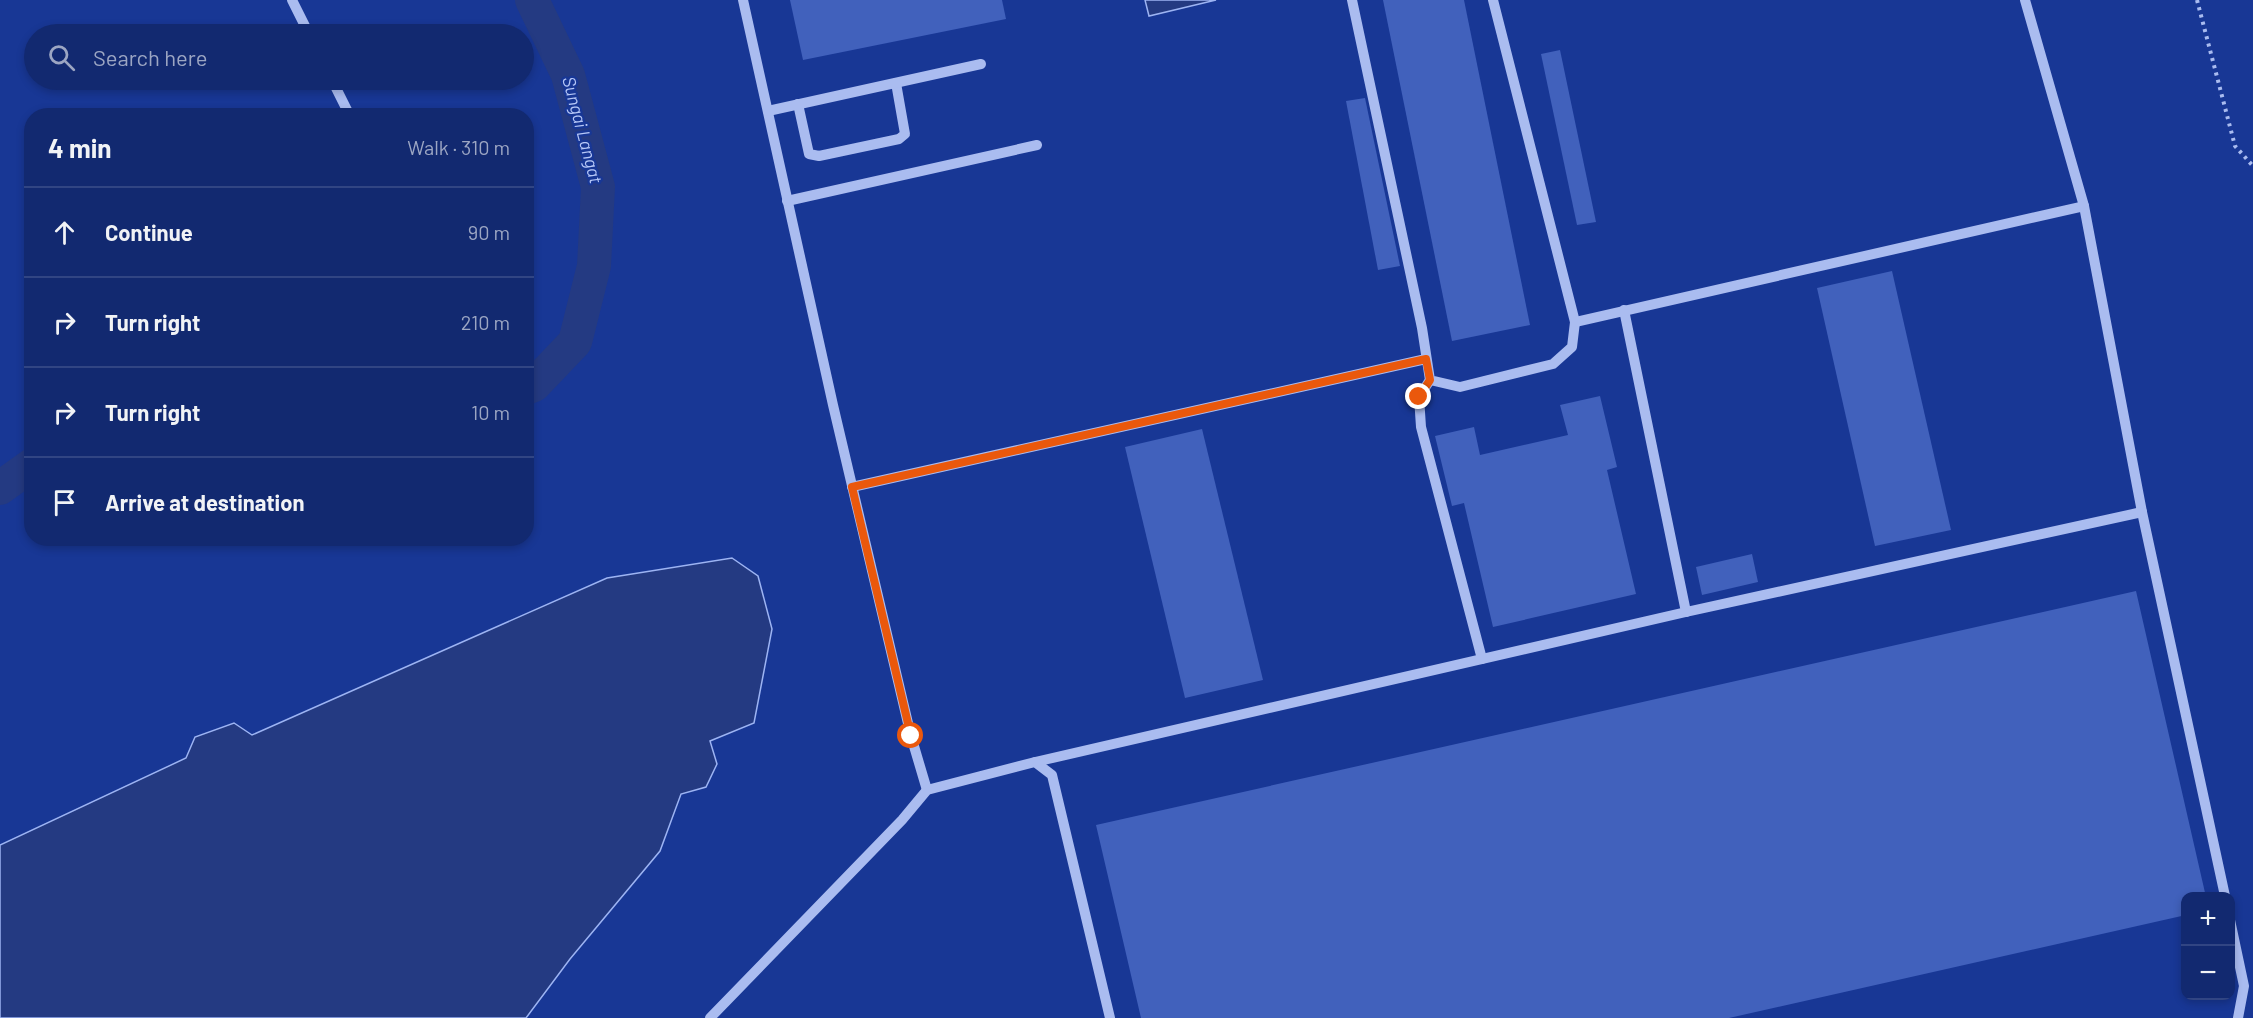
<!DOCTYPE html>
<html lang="en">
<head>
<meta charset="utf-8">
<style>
	:root { --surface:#122970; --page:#1b3175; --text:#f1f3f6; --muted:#9ca6c3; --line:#314583 }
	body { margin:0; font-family:Barlow,sans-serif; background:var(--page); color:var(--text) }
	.controls { position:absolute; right:18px; bottom:18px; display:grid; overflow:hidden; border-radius:12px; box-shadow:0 3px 9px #0003 }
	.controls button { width:54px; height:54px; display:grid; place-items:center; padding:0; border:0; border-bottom:2px solid var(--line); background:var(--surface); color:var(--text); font:30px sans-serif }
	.stop { position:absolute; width:18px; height:18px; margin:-14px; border:4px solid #ea580c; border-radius:50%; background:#fff }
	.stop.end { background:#ea580c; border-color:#fff; box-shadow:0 2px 6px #0008 }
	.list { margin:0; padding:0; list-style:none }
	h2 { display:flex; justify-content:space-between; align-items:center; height:78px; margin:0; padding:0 24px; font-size:26px }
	h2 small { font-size:20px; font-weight:400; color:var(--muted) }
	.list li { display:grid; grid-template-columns:39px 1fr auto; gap:18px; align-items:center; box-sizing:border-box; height:90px; padding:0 24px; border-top:2px solid var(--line) }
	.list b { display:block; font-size:22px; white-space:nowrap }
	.list em { font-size:20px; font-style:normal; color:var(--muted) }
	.icon { flex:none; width:33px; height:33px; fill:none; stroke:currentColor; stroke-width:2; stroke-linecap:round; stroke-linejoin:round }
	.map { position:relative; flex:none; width:2253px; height:1018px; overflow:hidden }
	.search { position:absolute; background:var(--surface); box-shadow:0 3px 9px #0003; left:24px; top:24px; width:510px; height:66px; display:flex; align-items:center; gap:15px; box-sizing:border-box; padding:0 21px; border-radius:33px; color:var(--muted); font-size:22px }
	.panel { position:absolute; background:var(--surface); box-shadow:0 3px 9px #0003; left:24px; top:108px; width:510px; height:438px; border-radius:24px }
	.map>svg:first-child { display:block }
	.water { fill:#243a82; stroke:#9db4f3; stroke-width:1.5 }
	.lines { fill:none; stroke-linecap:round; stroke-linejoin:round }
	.river { stroke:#243a82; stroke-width:34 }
	.building { fill:#4161bc }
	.path { stroke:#aabcf0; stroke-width:4; stroke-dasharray:3 4.5; stroke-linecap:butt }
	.minor { stroke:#aabcf0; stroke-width:10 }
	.route { stroke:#ea580c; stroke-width:8 }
	.labels { text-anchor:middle; stroke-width:4.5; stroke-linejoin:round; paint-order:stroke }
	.water-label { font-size:18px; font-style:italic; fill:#b6c7f7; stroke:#183795 }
</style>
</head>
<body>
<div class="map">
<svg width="2253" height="1018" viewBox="0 0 2253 1018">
	<rect width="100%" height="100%" fill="#183795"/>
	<!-- water -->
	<g class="water">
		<polygon points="1145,0 1216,0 1149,16"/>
		<polygon points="732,558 758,576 772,629 754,723 710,741 717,764 706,787 681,794 660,851 570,959 526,1018 0,1018 0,845 186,758 195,737 234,723 252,735 607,578"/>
	</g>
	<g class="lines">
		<!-- river -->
		<g class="river">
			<polyline points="526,388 534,385 575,342 594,266 598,187 568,75 532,0"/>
			<polyline points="0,488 32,465"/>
		</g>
	</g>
	<!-- building -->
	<g class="building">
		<polygon points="790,0 1002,0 1006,19 803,60"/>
		<polygon points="1383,0 1464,0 1530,325 1452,341"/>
		<polygon points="1560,50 1596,222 1577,225 1541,54"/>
		<polygon points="1365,98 1400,266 1378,270 1346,101"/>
		<polygon points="1892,271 1951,530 1875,546 1817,288"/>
		<polygon points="1600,396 1617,467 1607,470 1636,594 1493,627 1464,503 1452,506 1435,436 1474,427 1480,455 1568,435 1560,405"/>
		<polygon points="1202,429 1263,680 1185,698 1125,447"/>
		<polygon points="1752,554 1758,582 1702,595 1696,567"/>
		<polygon points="2136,591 2206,897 2186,897 2186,915 1729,1018 1141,1018 1096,825"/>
	</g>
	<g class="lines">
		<!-- path -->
		<polyline class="path" points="2197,0 2235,146 2253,166"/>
		<!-- minor -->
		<g class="minor">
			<polyline points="292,0 309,34"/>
			<polyline points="743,0 833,405 911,736 927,790"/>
			<polyline points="1352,0 1422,328 1430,380 1460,387 1553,364 1572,347 1575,322 1493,0"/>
			<polyline points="2025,0 2084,206 2142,512 2225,896"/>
			<polyline points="332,80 350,116"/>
			<polyline points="798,104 809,154 819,156 899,139 905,134 896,83"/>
			<polyline points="768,111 981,64"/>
			<polyline points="787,201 1037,145"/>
			<polyline points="1624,310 1686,612"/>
			<polyline points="1575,322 2084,206"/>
			<polyline points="1430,380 1419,397 1421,427 1482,659"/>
			<polyline points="852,487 1426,359"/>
			<polyline points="1035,762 1686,612 2142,512"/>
			<polyline points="2230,920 2244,986 2238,1018"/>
			<polyline points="710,1018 902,820 927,790 1035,762 1052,775 1110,1018"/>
		</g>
	</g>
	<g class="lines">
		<!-- route -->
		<polyline class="route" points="911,736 852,487 1426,359 1430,380 1419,397"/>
	</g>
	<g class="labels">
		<!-- water labels -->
		<g class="water-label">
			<text transform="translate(582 130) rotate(75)" y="6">Sungai Langat</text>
		</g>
	</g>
</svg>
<div class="controls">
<button>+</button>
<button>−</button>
</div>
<div class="stop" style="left:911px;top:736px"></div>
<div class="stop end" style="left:1419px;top:397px"></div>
<div class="search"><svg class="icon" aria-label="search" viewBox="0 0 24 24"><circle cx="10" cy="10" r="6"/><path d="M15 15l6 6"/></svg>Search here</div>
<section class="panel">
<h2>4 min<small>Walk · 310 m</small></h2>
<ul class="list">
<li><svg class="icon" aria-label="ahead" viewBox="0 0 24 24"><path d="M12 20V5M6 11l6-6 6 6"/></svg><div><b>Continue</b></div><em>90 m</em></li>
<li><svg class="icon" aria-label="right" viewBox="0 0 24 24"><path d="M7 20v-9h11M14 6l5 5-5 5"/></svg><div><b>Turn right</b></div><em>210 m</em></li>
<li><svg class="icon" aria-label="right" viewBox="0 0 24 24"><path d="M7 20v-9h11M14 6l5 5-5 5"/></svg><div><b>Turn right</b></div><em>10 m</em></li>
<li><svg class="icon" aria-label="arrive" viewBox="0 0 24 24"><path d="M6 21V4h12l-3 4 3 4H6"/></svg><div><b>Arrive at destination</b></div></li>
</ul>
</section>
</div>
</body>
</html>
